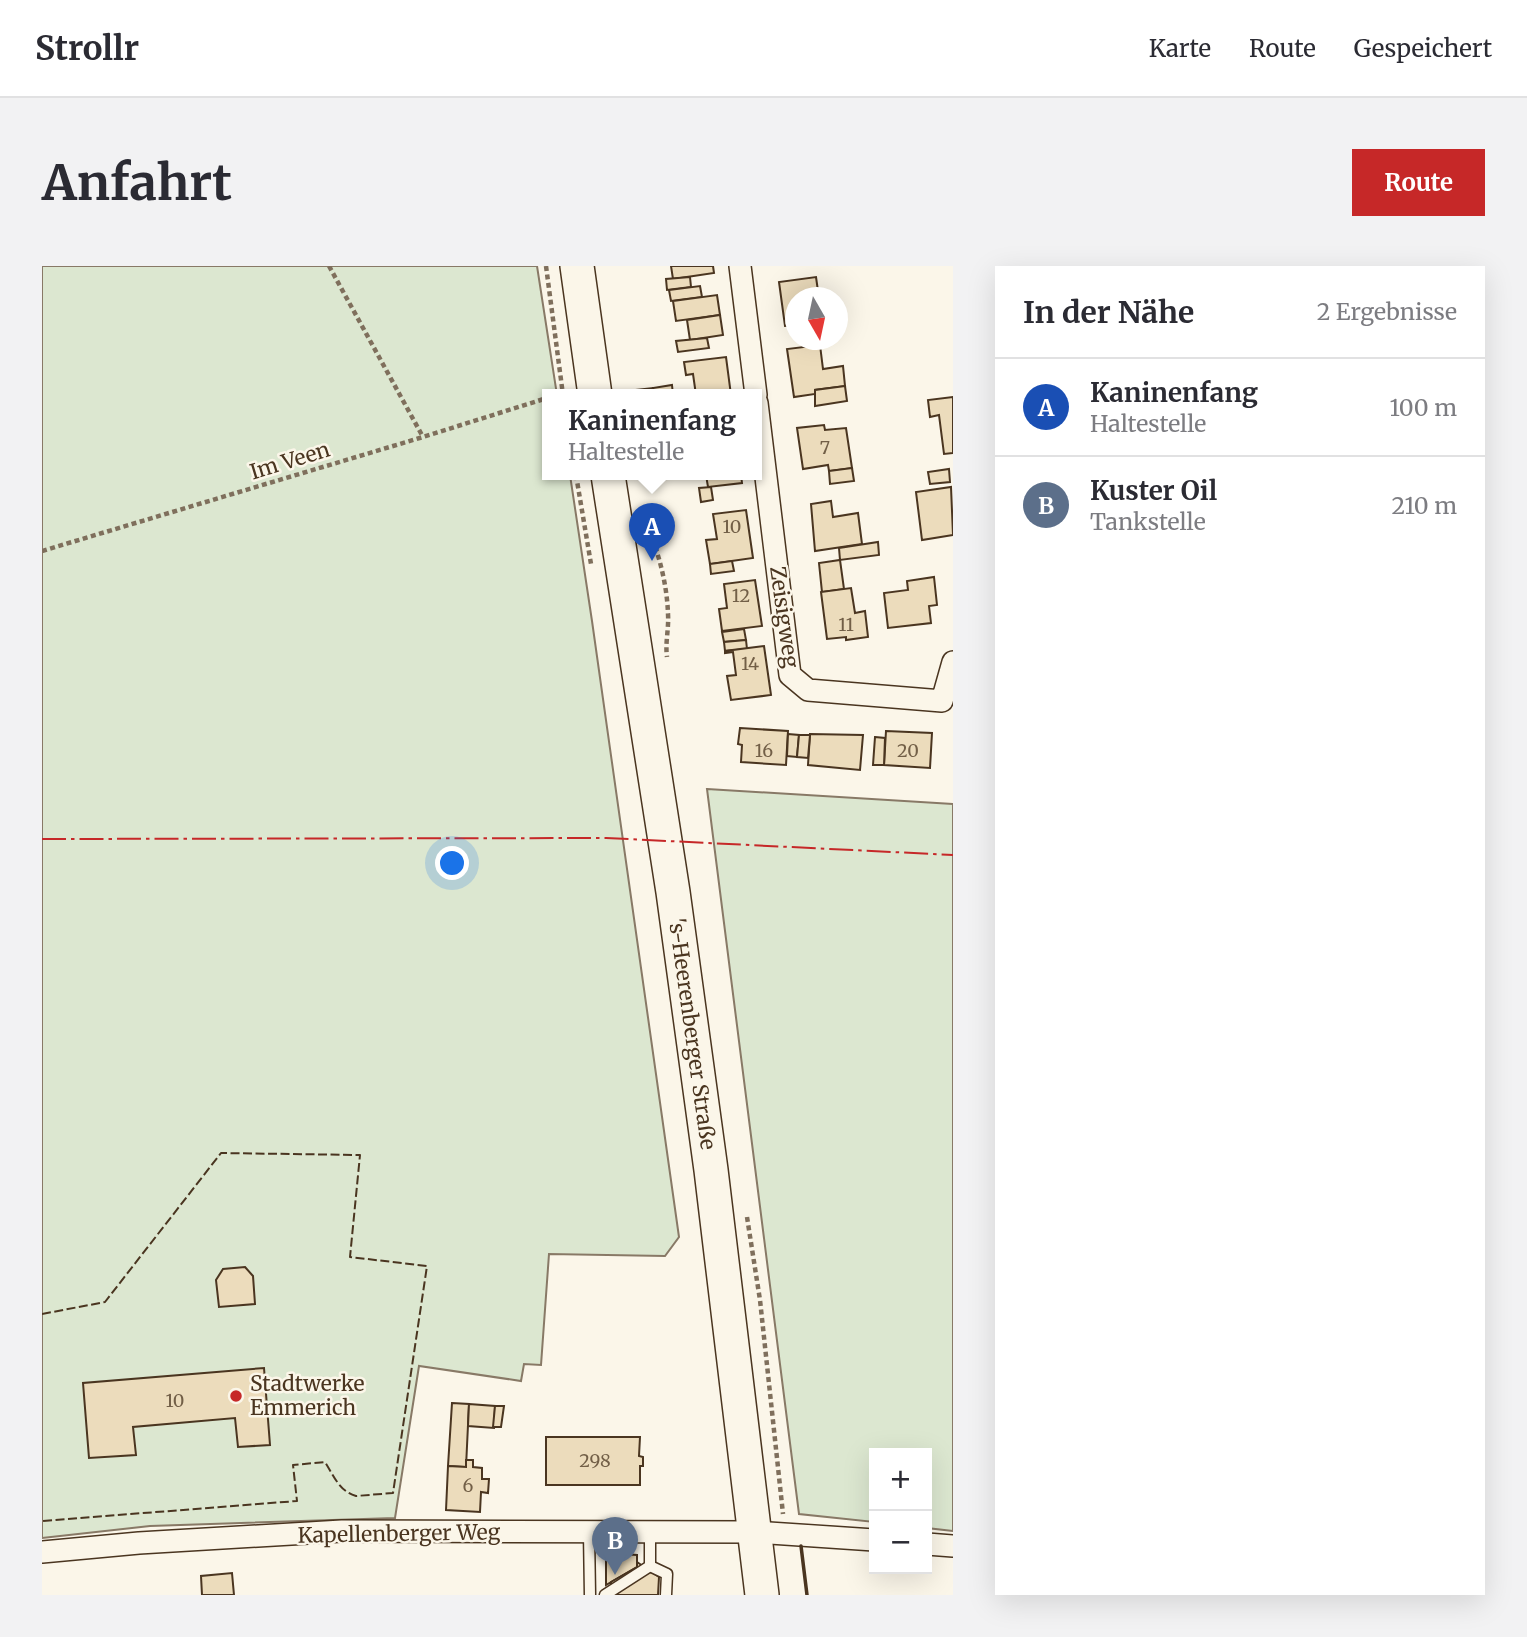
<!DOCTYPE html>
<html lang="de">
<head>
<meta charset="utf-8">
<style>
	:root { --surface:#fff; --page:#f2f2f3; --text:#2b2b33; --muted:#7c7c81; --line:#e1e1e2; --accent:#c62828 }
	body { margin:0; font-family:Merriweather,serif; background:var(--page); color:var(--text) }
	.controls { position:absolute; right:21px; bottom:21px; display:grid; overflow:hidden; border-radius:0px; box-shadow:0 7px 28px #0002 }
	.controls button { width:63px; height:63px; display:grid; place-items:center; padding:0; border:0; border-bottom:2px solid var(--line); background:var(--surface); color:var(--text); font:35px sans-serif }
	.compass { position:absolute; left:743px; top:21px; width:63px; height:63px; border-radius:50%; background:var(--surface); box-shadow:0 7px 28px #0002; rotate:171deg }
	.you { position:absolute; left:411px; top:598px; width:24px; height:24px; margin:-18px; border:5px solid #fff; border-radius:50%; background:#1a73e8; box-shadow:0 0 0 10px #1a73e833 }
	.badge { display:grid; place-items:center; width:46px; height:46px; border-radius:50%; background:var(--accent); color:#fff; font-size:23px; font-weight:700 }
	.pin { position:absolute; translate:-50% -58px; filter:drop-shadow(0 2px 4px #0008) }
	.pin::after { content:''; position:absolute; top:37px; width:24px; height:21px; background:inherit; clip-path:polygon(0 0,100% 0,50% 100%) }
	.popup { position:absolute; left:500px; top:123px; width:220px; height:91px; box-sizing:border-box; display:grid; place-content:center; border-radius:0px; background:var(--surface); filter:drop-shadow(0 2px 5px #0005); font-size:23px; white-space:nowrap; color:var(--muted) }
	.popup b { font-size:26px; color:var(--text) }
	.popup::after { content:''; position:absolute; left:50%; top:100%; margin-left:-14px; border:14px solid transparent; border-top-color:var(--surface) }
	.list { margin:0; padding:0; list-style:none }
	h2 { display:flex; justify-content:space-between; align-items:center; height:91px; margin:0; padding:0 28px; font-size:30px }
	h2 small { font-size:23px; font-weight:400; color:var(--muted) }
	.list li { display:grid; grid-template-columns:46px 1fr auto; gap:21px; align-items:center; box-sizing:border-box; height:98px; padding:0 28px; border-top:2px solid var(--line) }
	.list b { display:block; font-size:26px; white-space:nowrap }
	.list p { margin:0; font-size:23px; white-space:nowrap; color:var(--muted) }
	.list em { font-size:23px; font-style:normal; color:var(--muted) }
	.map { position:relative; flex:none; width:911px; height:1329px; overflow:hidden; border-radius:0px }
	header { display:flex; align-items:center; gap:42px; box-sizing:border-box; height:98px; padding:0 35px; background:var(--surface); border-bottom:2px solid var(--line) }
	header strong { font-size:33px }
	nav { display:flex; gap:38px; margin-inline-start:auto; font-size:24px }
	.intro { display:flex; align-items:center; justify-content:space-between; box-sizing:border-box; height:168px; padding:0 42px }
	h1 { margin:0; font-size:49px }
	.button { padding:18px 32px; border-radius:0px; background:var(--accent); color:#fff; font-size:24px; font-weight:700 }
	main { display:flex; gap:42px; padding:0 42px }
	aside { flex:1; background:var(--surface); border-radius:0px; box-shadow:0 7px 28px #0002 }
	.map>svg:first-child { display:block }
	.green { fill:#dce7d0; stroke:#887966; stroke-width:2 }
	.building { fill:#ecdcbc; stroke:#4a3520; stroke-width:2 }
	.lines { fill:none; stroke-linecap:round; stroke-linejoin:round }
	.lane-casing { stroke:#4a3520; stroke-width:13 }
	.street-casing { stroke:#4a3520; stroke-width:24 }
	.primary-casing { stroke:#4a3520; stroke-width:36 }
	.path { stroke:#7f6f5c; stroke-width:4.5; stroke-dasharray:5 3.5; stroke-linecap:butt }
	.lane { stroke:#fbf6e9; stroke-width:10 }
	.street { stroke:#fbf6e9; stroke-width:21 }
	.primary { stroke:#fbf6e9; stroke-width:33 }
	.fence { stroke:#4a3520; stroke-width:2; stroke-dasharray:9 3.5; stroke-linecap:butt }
	.wall { stroke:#4a3520; stroke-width:3.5 }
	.power { stroke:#c62828; stroke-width:2; stroke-dasharray:24 5 3.5 5; stroke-linecap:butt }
	.poi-dot { fill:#c62828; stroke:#fbf6e9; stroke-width:2.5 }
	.labels { text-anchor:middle; stroke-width:5; stroke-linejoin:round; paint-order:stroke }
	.number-label { font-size:18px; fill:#725f47 }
	.street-label { font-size:21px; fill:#4a3520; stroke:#fbf6e9 }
	.poi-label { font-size:21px; fill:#4a3520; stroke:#fbf6e9; text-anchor:start }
</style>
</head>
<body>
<header>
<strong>Strollr</strong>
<nav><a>Karte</a><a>Route</a><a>Gespeichert</a></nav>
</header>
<div class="intro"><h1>Anfahrt</h1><a class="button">Route</a></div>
<main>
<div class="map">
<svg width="911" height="1329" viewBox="0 0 911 1329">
	<rect width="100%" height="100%" fill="#fbf6e9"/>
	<!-- green -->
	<g class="green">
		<polygon points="0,0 495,0 515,129 505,129 505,209 528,209 550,355 637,971 623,990 507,988 499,1099 482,1098 479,1115 377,1100 353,1252 108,1260 0,1272"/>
		<polygon points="665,523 911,538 911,1265 885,1262 885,1187 832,1187 832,1256 757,1248"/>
	</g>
	<!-- building -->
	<g class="building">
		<polygon points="629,0 671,0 672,7 631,13"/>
		<polygon points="648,11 649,21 625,24 624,13"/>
		<polygon points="774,11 777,32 754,32 754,59 743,60 737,16"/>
		<polygon points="658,20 660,31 629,35 627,24"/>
		<polygon points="675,29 678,49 634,55 631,35"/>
		<polygon points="678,49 681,69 648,74 645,54"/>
		<polygon points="665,72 667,82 636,86 634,75"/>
		<polygon points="778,79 781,103 801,100 803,120 773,124 773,128 752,131 745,83"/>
		<polygon points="684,91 689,129 654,129 651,108 644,109 642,96"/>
		<polygon points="630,119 631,129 612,129 611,122"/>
		<polygon points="803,120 805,135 773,140 773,124"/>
		<polygon points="611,122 612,129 585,129 585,125"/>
		<polygon points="911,131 911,187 902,188 897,149 888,151 886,134"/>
		<polygon points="782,159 783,164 804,162 810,202 787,205 786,199 761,203 755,162"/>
		<polygon points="810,202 812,215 788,218 787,205"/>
		<polygon points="907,203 908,216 888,218 886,206"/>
		<polygon points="664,209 699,209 700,217 666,221"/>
		<polygon points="669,221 671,234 659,236 657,222"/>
		<polygon points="909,221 911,269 880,274 874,226"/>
		<polygon points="789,235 791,251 816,247 820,278 773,285 769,238"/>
		<polygon points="704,244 711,292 668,298 664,274 675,273 671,248"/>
		<polygon points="836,276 837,289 798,294 797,282"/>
		<polygon points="798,294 802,323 780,326 777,297"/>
		<polygon points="690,295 692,305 669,308 668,298"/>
		<polygon points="892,311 895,339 887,340 889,357 846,362 842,327 866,324 865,315"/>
		<polygon points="713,314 720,360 680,365 677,343 685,342 682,318"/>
		<polygon points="809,322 813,347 823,345 826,371 804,374 804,371 785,373 779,326"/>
		<polygon points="702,363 704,374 682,376 680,366"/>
		<polygon points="704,374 705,383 683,385 682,376"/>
		<polygon points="722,380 729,429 689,434 685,410 694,409 691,386 683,387 683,385"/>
		<polygon points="698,462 746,465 744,499 699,496 700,479 696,478"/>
		<polygon points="844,465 890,467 888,502 842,499"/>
		<polygon points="746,468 757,469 755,491 745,490"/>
		<polygon points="768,468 821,469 818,504 766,499"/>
		<polygon points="757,469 768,469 766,492 755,491"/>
		<polygon points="833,471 843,472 842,499 831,499"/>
		<polygon points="203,1001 211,1010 213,1038 177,1041 174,1014 181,1003"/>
		<polygon points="222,1102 228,1179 196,1181 193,1152 91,1161 94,1189 47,1192 41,1117"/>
		<polygon points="410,1137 427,1138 424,1201 406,1200"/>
		<polygon points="427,1138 453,1140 452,1162 426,1160"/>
		<polygon points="453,1140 462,1140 459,1161 451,1161"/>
		<polygon points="504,1171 598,1171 597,1190 601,1191 601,1200 598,1200 598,1219 504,1219"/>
		<polygon points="424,1194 431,1194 431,1201 440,1202 440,1213 447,1213 446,1227 439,1226 438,1246 404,1244 406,1200 424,1201"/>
		<polygon points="571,1288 577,1291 580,1288 595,1289 595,1301 564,1319 564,1294 566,1289"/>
		<polygon points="595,1296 617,1311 616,1329 569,1329 569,1316 595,1301"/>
		<polygon points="190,1307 192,1329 160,1329 159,1310"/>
	</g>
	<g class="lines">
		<!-- lane casing -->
		<g class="lane-casing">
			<g id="lane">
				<polyline points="547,1267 548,1329"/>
				<polyline points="608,1300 625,1308 624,1329"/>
				<polyline points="563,1329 608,1300 608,1268"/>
			</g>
		</g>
		<!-- street casing -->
		<g class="street-casing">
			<g id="street">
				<polyline points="698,0 714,129"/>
				<polyline points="715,137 748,409 766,424 900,435 911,396"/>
				<polyline points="885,1278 911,1280"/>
				<polyline points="0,1286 97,1277 300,1265 714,1266 832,1274"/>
			</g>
		</g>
		<!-- primary casing -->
		<g class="primary-casing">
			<g id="primary">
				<polyline points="535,0 553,129"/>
				<polyline points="566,209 631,626 669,904 720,1329"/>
			</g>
		</g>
		<!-- path -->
		<g class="path">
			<polyline points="287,0 381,171"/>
			<polyline points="504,0 521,129"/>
			<polyline points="534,209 549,298"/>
			<path d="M604,257c12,27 21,60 22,91 1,15 -3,28 -1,43"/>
			<polyline points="0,285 381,171 505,132"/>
			<polyline points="705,951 718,1034 741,1248"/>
		</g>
		<!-- lane -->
		<use href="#lane" class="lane"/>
		<!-- street -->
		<use href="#street" class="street"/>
		<!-- primary -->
		<use href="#primary" class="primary"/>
		<!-- fence -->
		<path class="fence" d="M0,1048l63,-12 116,-149 139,2 -10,102 77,9 -34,227 -37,3c-17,-5 -22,-20 -31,-34l-32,3 4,36 -255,20"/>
		<!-- wall -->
		<polyline class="wall" points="759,1280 765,1329"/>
		<!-- power -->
		<polyline class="power" points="0,573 564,572 911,589"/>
	</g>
	<!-- markers -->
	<circle class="poi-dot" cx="194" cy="1130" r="7"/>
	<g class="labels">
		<!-- number labels -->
		<g class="number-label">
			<text x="783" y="188">7</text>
			<text x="690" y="267">10</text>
			<text x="699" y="336">12</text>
			<text x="804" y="365">11</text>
			<text x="708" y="404">14</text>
			<text x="722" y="491">16</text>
			<text x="866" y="491">20</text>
			<text x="133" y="1141">10</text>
			<text x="553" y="1201">298</text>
			<text x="426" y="1226">6</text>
		</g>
		<!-- street labels -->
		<g class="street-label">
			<text transform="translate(248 195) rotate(-17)" y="7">Im Veen</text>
			<text transform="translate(742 351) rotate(82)" y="7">Zeisigweg</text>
			<text transform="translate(650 768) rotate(82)" y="7">'s-Heerenberger Straße</text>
			<text transform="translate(357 1268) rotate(-1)" y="7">Kapellenberger Weg</text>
		</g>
		<!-- poi labels -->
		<g class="poi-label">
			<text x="208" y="1125">Stadtwerke<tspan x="208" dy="24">Emmerich</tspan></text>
		</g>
	</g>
</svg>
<div class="controls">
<button>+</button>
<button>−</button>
</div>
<svg class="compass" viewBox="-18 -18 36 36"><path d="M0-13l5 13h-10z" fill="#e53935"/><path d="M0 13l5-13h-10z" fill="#7c7c81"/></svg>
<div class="you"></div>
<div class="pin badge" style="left:610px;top:295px;background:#1a4fb4">A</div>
<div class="popup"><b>Kaninenfang</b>Haltestelle</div>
<div class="pin badge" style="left:573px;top:1309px;background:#5c6f8a">B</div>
</div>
<aside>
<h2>In der Nähe<small>2 Ergebnisse</small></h2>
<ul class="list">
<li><span class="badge" style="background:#1a4fb4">A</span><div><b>Kaninenfang</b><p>Haltestelle</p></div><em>100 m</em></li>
<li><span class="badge" style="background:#5c6f8a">B</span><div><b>Kuster Oil</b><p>Tankstelle</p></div><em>210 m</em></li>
</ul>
</aside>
</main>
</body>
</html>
